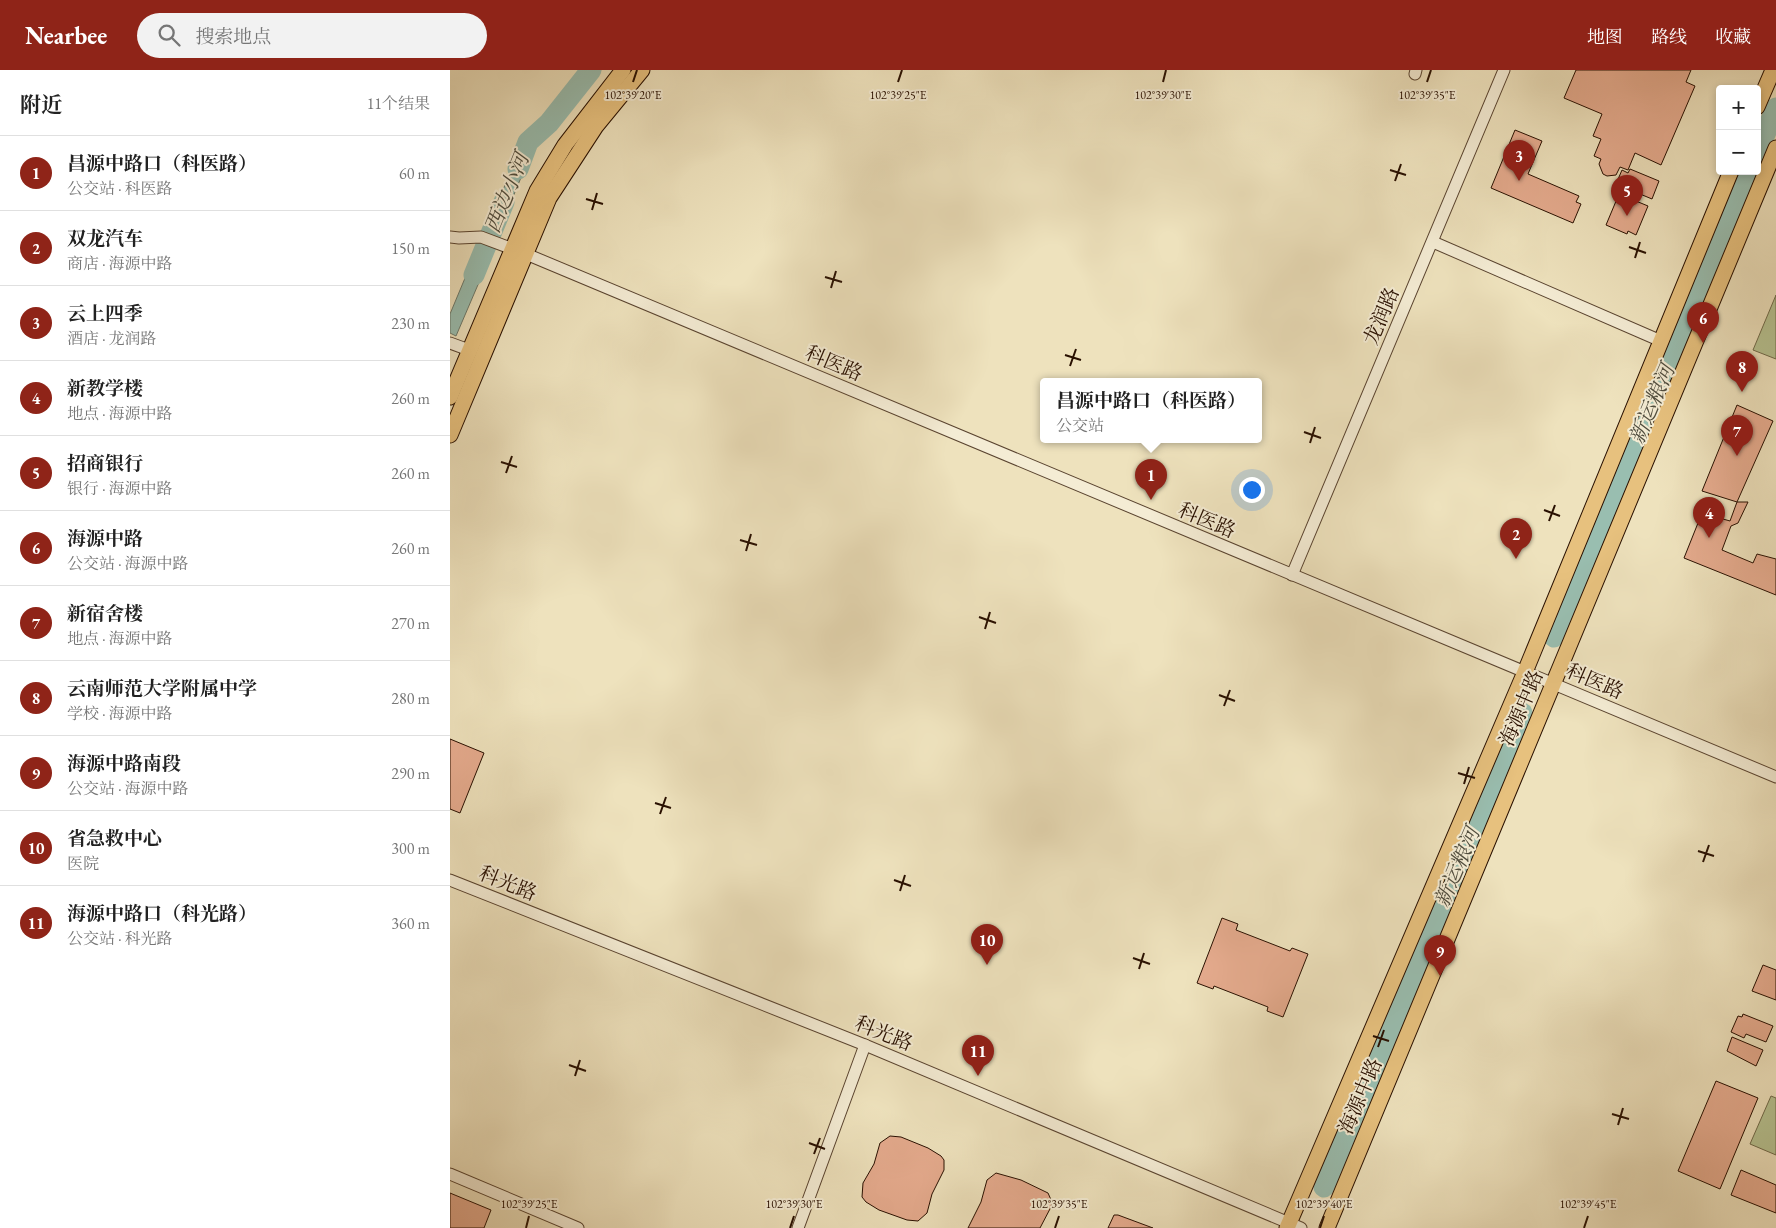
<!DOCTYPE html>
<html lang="zh">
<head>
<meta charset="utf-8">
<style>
	:root { --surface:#fff; --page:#f2f2f2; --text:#222; --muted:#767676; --line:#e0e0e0; --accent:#8f2418 }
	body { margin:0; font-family:"EB Garamond","Noto Serif SC",serif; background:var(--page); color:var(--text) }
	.controls { position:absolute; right:15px; top:15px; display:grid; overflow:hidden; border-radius:5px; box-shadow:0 2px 8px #0003 }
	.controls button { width:45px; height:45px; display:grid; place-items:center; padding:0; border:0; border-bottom:1px solid var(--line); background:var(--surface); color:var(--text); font:25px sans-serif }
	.you { position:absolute; left:801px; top:419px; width:18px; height:18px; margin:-12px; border:4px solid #fff; border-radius:50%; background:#1a73e8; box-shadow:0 0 0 8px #1a73e833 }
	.badge { display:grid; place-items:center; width:32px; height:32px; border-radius:50%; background:var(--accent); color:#fff; font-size:16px; font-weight:700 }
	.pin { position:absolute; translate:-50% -41px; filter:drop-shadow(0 1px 2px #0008) }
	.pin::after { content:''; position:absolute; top:26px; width:18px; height:15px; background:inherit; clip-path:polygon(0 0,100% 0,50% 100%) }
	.popup { position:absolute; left:590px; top:308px; width:222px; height:65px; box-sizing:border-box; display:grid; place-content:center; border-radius:5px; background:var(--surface); filter:drop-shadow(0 1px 4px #0005); font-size:16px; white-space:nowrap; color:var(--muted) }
	.popup b { font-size:19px; color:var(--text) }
	.popup::after { content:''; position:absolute; left:50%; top:100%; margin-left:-10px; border:10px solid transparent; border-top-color:var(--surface) }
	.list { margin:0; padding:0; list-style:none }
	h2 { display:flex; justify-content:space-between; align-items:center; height:65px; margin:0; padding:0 20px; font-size:21px }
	h2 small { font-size:16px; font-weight:400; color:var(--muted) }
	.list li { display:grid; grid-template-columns:32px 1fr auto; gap:15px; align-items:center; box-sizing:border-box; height:75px; padding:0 20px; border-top:1px solid var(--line) }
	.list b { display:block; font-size:19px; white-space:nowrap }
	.list p { margin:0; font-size:16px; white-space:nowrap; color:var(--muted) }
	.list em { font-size:16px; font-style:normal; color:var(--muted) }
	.icon { flex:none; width:28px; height:28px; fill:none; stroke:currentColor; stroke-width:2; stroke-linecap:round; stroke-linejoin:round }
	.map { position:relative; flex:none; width:1326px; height:1158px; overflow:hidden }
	header { display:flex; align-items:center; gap:30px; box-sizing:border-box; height:70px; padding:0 25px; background:var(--accent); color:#fff }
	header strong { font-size:24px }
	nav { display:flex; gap:28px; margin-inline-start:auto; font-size:18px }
	.search { width:350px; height:45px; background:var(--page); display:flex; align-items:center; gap:12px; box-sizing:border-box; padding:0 18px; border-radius:28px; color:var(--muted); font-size:19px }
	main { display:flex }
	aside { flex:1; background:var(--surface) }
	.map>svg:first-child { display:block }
	.green { fill:#b7c392; stroke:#706a4a }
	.water { fill:#99beb0; stroke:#6c786a }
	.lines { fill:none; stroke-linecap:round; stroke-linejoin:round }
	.river { stroke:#99beb0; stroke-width:21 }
	.building { fill:#e5ab8e; stroke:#291001 }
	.minor-casing { stroke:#5a4430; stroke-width:13 }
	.major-casing { stroke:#291001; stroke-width:17 }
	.minor { stroke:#f4ecd4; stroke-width:11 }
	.major { stroke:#e7c17e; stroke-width:15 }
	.ticks { fill:none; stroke:#291001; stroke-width:2 }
	.labels { text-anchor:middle; stroke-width:4; stroke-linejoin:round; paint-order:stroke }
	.street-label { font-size:20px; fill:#291001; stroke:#f4ecd4 }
	.water-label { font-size:21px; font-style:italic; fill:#504d3e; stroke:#f4ecd4 }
	.ticks-label { font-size:12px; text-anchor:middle; fill:#291001; stroke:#f4ecd4; stroke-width:4; stroke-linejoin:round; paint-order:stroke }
</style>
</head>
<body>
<header>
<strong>Nearbee</strong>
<div class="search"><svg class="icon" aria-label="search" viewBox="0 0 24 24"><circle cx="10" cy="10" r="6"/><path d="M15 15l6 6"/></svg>搜索地点</div>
<nav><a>地图</a><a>路线</a><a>收藏</a></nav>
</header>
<main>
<aside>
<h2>附近<small>11个结果</small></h2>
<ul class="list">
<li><span class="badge">1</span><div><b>昌源中路口（科医路）</b><p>公交站 · 科医路</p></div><em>60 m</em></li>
<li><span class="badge">2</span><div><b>双龙汽车</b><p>商店 · 海源中路</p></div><em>150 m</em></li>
<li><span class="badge">3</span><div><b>云上四季</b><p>酒店 · 龙润路</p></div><em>230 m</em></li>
<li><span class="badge">4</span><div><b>新教学楼</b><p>地点 · 海源中路</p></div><em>260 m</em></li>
<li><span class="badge">5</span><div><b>招商银行</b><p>银行 · 海源中路</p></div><em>260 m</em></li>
<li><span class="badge">6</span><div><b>海源中路</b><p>公交站 · 海源中路</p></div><em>260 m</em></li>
<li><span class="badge">7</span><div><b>新宿舍楼</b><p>地点 · 海源中路</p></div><em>270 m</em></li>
<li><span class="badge">8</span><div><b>云南师范大学附属中学</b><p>学校 · 海源中路</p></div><em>280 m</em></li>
<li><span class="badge">9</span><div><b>海源中路南段</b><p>公交站 · 海源中路</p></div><em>290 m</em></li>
<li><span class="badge">10</span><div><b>省急救中心</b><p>医院</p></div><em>300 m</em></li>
<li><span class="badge">11</span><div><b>海源中路口（科光路）</b><p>公交站 · 科光路</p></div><em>360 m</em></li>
</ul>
</aside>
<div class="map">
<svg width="1326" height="1158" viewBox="0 0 1326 1158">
	<rect width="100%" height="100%" fill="#eee2bd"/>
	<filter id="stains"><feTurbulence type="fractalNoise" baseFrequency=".004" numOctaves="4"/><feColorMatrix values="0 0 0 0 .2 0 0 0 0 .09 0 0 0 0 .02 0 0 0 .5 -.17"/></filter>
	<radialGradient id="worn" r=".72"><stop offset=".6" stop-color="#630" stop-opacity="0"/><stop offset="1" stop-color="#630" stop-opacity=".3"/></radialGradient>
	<!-- green -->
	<g class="green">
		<polygon points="1326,225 1326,289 1303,280"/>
		<polygon points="1321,1026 1326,1028 1326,1085 1300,1074"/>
	</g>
	<!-- water -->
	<g class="water">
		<polygon points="135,0 151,0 104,57 95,49"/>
		<polygon points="74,68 84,76 49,161 38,157"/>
		<polygon points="28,177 42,182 6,266 0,263 0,244"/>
	</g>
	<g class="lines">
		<!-- river -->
		<g class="river">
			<polyline points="1307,83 1326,38"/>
			<polyline points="68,99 78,72 99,53 141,0"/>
			<polyline points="24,205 54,132"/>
			<polyline points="1104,567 1299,101"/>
			<polyline points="874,1117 1072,643"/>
		</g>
	</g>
	<!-- building -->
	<g class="building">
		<polygon points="1126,0 1241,0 1236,12 1245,16 1211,95 1185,83 1178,100 1170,97 1166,105 1157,106 1153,104 1149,94 1151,89 1144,86 1151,69 1143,66 1152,44 1114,28"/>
		<polygon points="1065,60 1092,71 1078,104 1129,126 1126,132 1131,134 1123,153 1041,118"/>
		<polygon points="1180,99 1209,111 1202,129 1166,114 1172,100 1178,103"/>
		<polygon points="1169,124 1198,136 1186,165 1178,161 1177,164 1156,155"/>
		<polygon points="1287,335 1323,351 1287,432 1252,421"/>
		<polygon points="1287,432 1298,432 1288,453 1281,456 1272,480 1303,493 1307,484 1326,489 1326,525 1234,488 1252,443 1280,451"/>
		<polygon points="0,669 34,683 10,743 0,739"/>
		<polygon points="772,848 788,854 786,860 840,881 842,878 858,884 833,947 817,941 818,937 764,916 763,919 747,913"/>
		<polygon points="1313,895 1326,900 1326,930 1302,921"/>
		<polygon points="1293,944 1323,956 1316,972 1296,964 1294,968 1281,962 1288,946 1292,947"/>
		<polygon points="1282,967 1313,980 1306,996 1277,981"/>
		<polygon points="1266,1011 1308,1028 1270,1119 1228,1101"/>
		<polygon points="440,1066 451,1067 478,1078 491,1086 494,1090 494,1100 482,1124 477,1143 468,1151 457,1150 429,1140 416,1132 412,1127 413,1113 424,1094 430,1073"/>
		<polygon points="1291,1100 1326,1115 1326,1143 1281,1125"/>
		<polygon points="546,1103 571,1110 598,1123 602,1132 601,1137 590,1158 518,1158 531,1132 537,1110"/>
		<polygon points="0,1123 41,1140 34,1158 0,1158"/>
		<polygon points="664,1145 668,1145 703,1158 658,1158"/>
	</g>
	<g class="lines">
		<!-- minor casing -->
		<g class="minor-casing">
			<g id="minor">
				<polyline points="965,4 966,0"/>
				<polyline points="0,167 9,168 31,167 76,184 1326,707"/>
				<polyline points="983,172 1211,271"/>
				<polyline points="0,273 19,280"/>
				<polyline points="842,505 1054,0"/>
				<polyline points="0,810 415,975 851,1158"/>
				<polyline points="0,1104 128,1158"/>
				<polyline points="348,1158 415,975"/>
			</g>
		</g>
		<!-- major casing -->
		<g class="major-casing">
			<g id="major">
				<polyline points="1307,37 1323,0"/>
				<polyline points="0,327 87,121 115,75 173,0"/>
				<polyline points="0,365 99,128 146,56 192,0"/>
				<polyline points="837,1158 1075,602 1281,101"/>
				<polyline points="877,1158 1326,78"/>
			</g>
		</g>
		<!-- minor -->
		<use href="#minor" class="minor"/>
		<!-- major -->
		<use href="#major" class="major"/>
	</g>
	<!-- ticks -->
	<path class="ticks" d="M183,12l4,-12M448,12l4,-12M713,12l3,-12M977,12l4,-12M940,100l16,5M945,111l6,-17M136,129l17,5M142,140l5,-17M1179,177l17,6M1185,188l5,-16M375,207l17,5M381,218l5,-17M615,285l16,5M620,296l6,-17M854,362l17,6M860,373l5,-16M51,392l16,5M56,403l6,-17M1094,440l16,6M1099,451l6,-16M290,470l17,5M296,481l5,-17M529,547l17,6M535,559l5,-17M769,625l16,6M774,636l6,-16M1008,703l17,5M1014,714l5,-17M205,733l16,5M210,744l6,-17M1248,781l16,5M1253,792l6,-17M444,810l17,6M450,821l5,-16M683,888l17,6M689,899l5,-16M923,966l16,5M928,977l6,-17M119,995l17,6M125,1006l5,-16M1162,1044l17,5M1168,1055l5,-17M359,1073l16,6M364,1084l6,-16M76,1158l3,-12M340,1158l4,-12M605,1158l4,-12M870,1158l4,-12M1134,1158l4,-12"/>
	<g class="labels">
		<!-- street labels -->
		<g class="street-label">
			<text transform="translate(931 246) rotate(-67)" y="7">龙润路</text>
			<text transform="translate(384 293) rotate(23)" y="7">科医路</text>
			<text transform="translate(757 450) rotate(23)" y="7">科医路</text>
			<text transform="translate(1145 611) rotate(23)" y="7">科医路</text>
			<text transform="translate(1071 638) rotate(-67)" y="7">海源中路</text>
			<text transform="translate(58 813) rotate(22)" y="7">科光路</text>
			<text transform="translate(434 963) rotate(22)" y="7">科光路</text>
			<text transform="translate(910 1026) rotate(-67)" y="7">海源中路</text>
		</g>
		<!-- water labels -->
		<g class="water-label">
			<text transform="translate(57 123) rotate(-68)" y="7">西边小河</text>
			<text transform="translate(1202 334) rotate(-67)" y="7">新运粮河</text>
			<text transform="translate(1007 797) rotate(-67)" y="7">新运粮河</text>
		</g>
	</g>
	<g class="ticks-label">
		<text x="183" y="29">102°39'20"E</text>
		<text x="448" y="29">102°39'25"E</text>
		<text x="713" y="29">102°39'30"E</text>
		<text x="977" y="29">102°39'35"E</text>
		<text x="79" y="1138">102°39'25"E</text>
		<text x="344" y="1138">102°39'30"E</text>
		<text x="609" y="1138">102°39'35"E</text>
		<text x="874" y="1138">102°39'40"E</text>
		<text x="1138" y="1138">102°39'45"E</text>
	</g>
	<rect width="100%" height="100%" filter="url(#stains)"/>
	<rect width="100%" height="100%" fill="url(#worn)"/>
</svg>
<div class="controls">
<button>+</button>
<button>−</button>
</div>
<div class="you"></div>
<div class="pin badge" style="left:701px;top:430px">1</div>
<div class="popup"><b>昌源中路口（科医路）</b>公交站</div>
<div class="pin badge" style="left:1066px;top:489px">2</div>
<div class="pin badge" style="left:1069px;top:111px">3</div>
<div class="pin badge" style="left:1259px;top:468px">4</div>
<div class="pin badge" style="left:1177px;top:146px">5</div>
<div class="pin badge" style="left:1253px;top:273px">6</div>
<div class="pin badge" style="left:1287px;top:386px">7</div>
<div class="pin badge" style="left:1292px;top:322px">8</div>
<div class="pin badge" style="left:990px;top:906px">9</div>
<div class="pin badge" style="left:537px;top:895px">10</div>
<div class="pin badge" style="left:528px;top:1006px">11</div>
</div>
</main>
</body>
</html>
